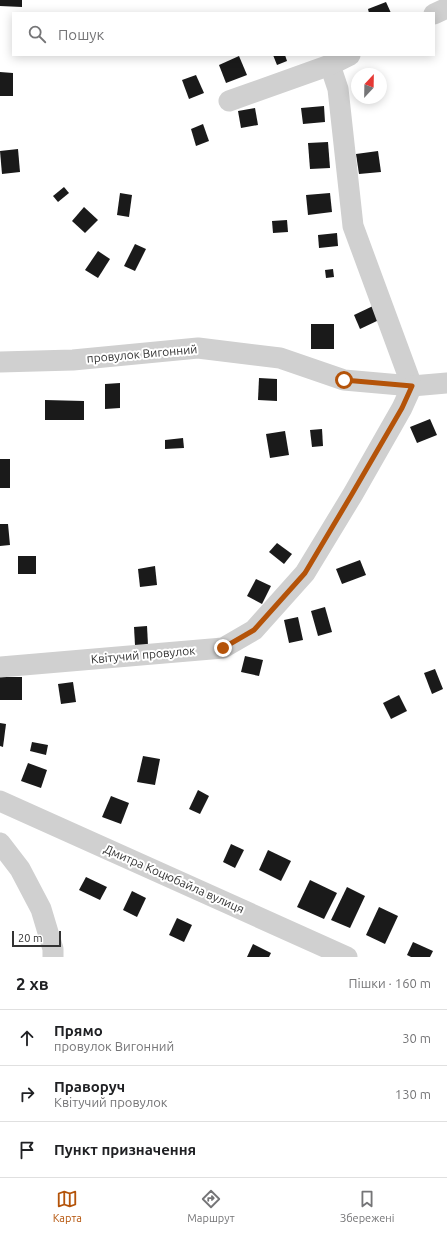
<!DOCTYPE html>
<html lang="uk">
<head>
<meta charset="utf-8">
<style>
	:root { --surface:#fff; --page:#f2f2f2; --text:#202124; --muted:#757577; --line:#e0e0e0; --accent:#b45309 }
	body { margin:0; font-family:Ubuntu,sans-serif; background:var(--page); color:var(--text) }
	.compass { position:absolute; left:351px; top:68px; width:36px; height:36px; border-radius:50%; background:var(--surface); box-shadow:0 2px 10px #0003; rotate:22deg }
	.scale { position:absolute; left:12px; bottom:10px; width:49px; box-sizing:border-box; padding-left:4px; border:2px solid #333; border-top:0; font-size:11px; line-height:14px; white-space:nowrap; color:#333; -webkit-text-stroke:3px #fff; paint-order:stroke }
	.stop { position:absolute; width:12px; height:12px; margin:-9px; border:3px solid #b45309; border-radius:50%; background:#fff }
	.stop.end { background:#b45309; border-color:#fff; box-shadow:0 1px 4px #0008 }
	.list { margin:0; padding:0; list-style:none }
	h2 { display:flex; justify-content:space-between; align-items:center; height:52px; margin:0; padding:0 16px; font-size:17px }
	h2 small { font-size:13px; font-weight:400; color:var(--muted) }
	.list li { display:grid; grid-template-columns:26px 1fr auto; gap:12px; align-items:center; box-sizing:border-box; height:56px; padding:0 16px; border-top:1px solid var(--line) }
	.list b { display:block; font-size:15px; white-space:nowrap }
	.list p { margin:0; font-size:13px; white-space:nowrap; color:var(--muted) }
	.list em { font-size:13px; font-style:normal; color:var(--muted) }
	.icon { flex:none; width:22px; height:22px; fill:none; stroke:currentColor; stroke-width:2; stroke-linecap:round; stroke-linejoin:round }
	.map { position:relative; flex:none; width:447px; height:957px; overflow:hidden }
	.search { position:absolute; background:var(--surface); box-shadow:0 2px 10px #0003; left:12px; right:12px; top:12px; height:44px; display:flex; align-items:center; gap:10px; box-sizing:border-box; padding:0 14px; border-radius:0px; color:var(--muted); font-size:15px }
	.sheet { height:220px; background:var(--surface) }
	nav { display:flex; justify-content:space-around; align-items:center; box-sizing:border-box; height:56px; border-top:1px solid var(--line); background:var(--surface); font-size:11px; color:var(--muted) }
	nav a { display:grid; justify-items:center; gap:2px }
	nav .on { color:var(--accent) }
	.map>svg:first-child { display:block }
	.building { fill:#1a1a1a }
	.lines { fill:none; stroke-linecap:round; stroke-linejoin:round }
	.minor { stroke:#d0d0d0; stroke-width:21 }
	.route { stroke:#b45309; stroke-width:5 }
	.labels { text-anchor:middle; stroke-width:4; stroke-linejoin:round; paint-order:stroke }
	.street-label { font-size:12px; fill:#333; stroke:#fff }
</style>
</head>
<body>
<div class="map">
<svg width="447" height="957" viewBox="0 0 447 957">
	<rect width="100%" height="100%" fill="#fff"/>
	<!-- building -->
	<g class="building">
		<polygon points="0,0 22,0 22,7 0,6"/>
		<polygon points="386,2 391,13 369,13 368,9"/>
		<polygon points="273,55 285,55 287,61 277,65"/>
		<polygon points="239,56 247,75 226,83 219,65"/>
		<polygon points="0,72 13,73 13,96 0,96"/>
		<polygon points="196,75 204,93 189,99 182,80"/>
		<polygon points="324,106 325,122 303,124 301,108"/>
		<polygon points="255,108 258,125 241,128 238,111"/>
		<polygon points="203,124 209,141 196,146 191,129"/>
		<polygon points="328,142 330,168 310,169 308,143"/>
		<polygon points="18,149 20,172 2,174 0,151"/>
		<polygon points="378,151 381,172 359,174 356,154"/>
		<polygon points="64,187 69,193 58,202 53,196"/>
		<polygon points="120,193 132,195 129,217 117,215"/>
		<polygon points="330,193 332,212 308,215 306,195"/>
		<polygon points="84,207 98,220 85,233 72,221"/>
		<polygon points="287,220 288,232 273,233 272,221"/>
		<polygon points="337,233 338,246 319,248 318,235"/>
		<polygon points="135,244 146,249 135,271 124,266"/>
		<polygon points="98,251 110,259 98,278 85,270"/>
		<polygon points="333,269 334,277 326,278 325,270"/>
		<polygon points="373,306 379,320 360,329 354,315"/>
		<rect x="311" y="324" width="23" height="25"/>
		<polygon points="259,378 277,379 277,401 258,400"/>
		<polygon points="120,383 120,408 105,409 105,384"/>
		<polygon points="45,400 84,401 84,420 45,420"/>
		<polygon points="430,419 437,435 417,443 410,427"/>
		<polygon points="322,429 323,446 312,447 310,430"/>
		<polygon points="285,431 289,455 270,458 266,434"/>
		<polygon points="183,438 184,448 165,449 165,440"/>
		<rect x="0" y="459" width="10" height="29"/>
		<polygon points="0,524 8,524 10,545 0,546"/>
		<polygon points="277,543 292,554 284,564 269,552"/>
		<rect x="18" y="556" width="18" height="18"/>
		<polygon points="360,560 366,575 342,584 336,569"/>
		<polygon points="155,566 157,585 140,587 138,569"/>
		<polygon points="256,579 271,586 262,604 247,596"/>
		<polygon points="325,607 332,632 318,636 311,611"/>
		<polygon points="298,617 303,640 289,643 284,620"/>
		<polygon points="147,626 148,645 135,645 134,627"/>
		<polygon points="245,656 263,660 259,676 241,672"/>
		<polygon points="435,669 443,689 432,694 424,673"/>
		<rect x="0" y="677" width="22" height="23"/>
		<polygon points="73,682 76,702 61,704 58,684"/>
		<polygon points="399,695 407,711 391,719 383,703"/>
		<polygon points="0,723 6,724 3,747 0,746"/>
		<polygon points="32,742 48,745 46,755 30,751"/>
		<polygon points="143,756 160,759 155,785 137,782"/>
		<polygon points="28,763 47,770 41,788 21,781"/>
		<polygon points="198,790 209,796 200,814 189,809"/>
		<polygon points="111,796 129,803 121,824 102,817"/>
		<polygon points="231,844 244,850 235,868 223,862"/>
		<polygon points="268,850 291,861 281,881 259,870"/>
		<polygon points="86,877 107,887 100,900 79,890"/>
		<polygon points="310,880 337,893 324,919 297,907"/>
		<polygon points="347,887 365,896 350,928 331,920"/>
		<polygon points="132,891 146,898 137,917 123,910"/>
		<polygon points="379,907 398,916 385,944 366,935"/>
		<polygon points="177,918 192,925 184,942 169,935"/>
		<polygon points="413,942 433,951 430,957 411,957 407,955"/>
		<polygon points="253,944 271,953 269,957 247,957"/>
	</g>
	<g class="lines">
		<!-- minor -->
		<g class="minor">
			<polyline points="434,14 447,8"/>
			<polyline points="330,65 338,89 353,226 412,386"/>
			<polyline points="229,101 330,65 350,55"/>
			<polyline points="0,362 73,360 198,348 280,358 344,380 412,386 447,383"/>
			<polyline points="0,667 223,648 254,630 305,573 353,494 402,408 412,386"/>
			<polyline points="0,801 347,957"/>
			<polyline points="0,843 20,869 41,909 53,949 53,957"/>
		</g>
	</g>
	<g class="lines">
		<!-- route -->
		<polyline class="route" points="223,648 254,630 305,573 352,494 402,408 412,386 344,380"/>
	</g>
	<g class="labels">
		<!-- street labels -->
		<g class="street-label">
			<text transform="translate(142 354) rotate(-5)" y="4">провулок Вигонний</text>
			<text transform="translate(143 655) rotate(-5)" y="4">Квітучий провулок</text>
			<text transform="translate(174 879) rotate(24)" y="4">Дмитра Коцюбайла вулиця</text>
		</g>
	</g>
</svg>
<svg class="compass" viewBox="-18 -18 36 36"><path d="M0-13l5 13h-10z" fill="#e53935"/><path d="M0 13l5-13h-10z" fill="#757577"/></svg>
<div class="scale">20 m</div>
<div class="stop" style="left:344px;top:380px"></div>
<div class="stop end" style="left:223px;top:648px"></div>
<div class="search"><svg class="icon" aria-label="search" viewBox="0 0 24 24"><circle cx="10" cy="10" r="6"/><path d="M15 15l6 6"/></svg>Пошук</div>
</div>
<section class="sheet">
<h2>2 хв<small>Пішки · 160 m</small></h2>
<ul class="list">
<li><svg class="icon" aria-label="ahead" viewBox="0 0 24 24"><path d="M12 20V5M6 11l6-6 6 6"/></svg><div><b>Прямо</b><p>провулок Вигонний</p></div><em>30 m</em></li>
<li><svg class="icon" aria-label="right" viewBox="0 0 24 24"><path d="M7 20v-9h11M14 6l5 5-5 5"/></svg><div><b>Праворуч</b><p>Квітучий провулок</p></div><em>130 m</em></li>
<li><svg class="icon" aria-label="arrive" viewBox="0 0 24 24"><path d="M6 21V4h12l-3 4 3 4H6"/></svg><div><b>Пункт призначення</b></div></li>
</ul>
</section>
<nav>
<a class="on"><svg class="icon" aria-label="map" viewBox="0 0 24 24"><path d="M3 6l6-2 6 2 6-2v14l-6 2-6-2-6 2zM9 4v14M15 6v14"/></svg>Карта</a>
<a><svg class="icon" aria-label="directions" viewBox="0 0 24 24"><path d="M12 3l9 9-9 9-9-9zM9 14v-3h6M13 9l2 2-2 2"/></svg>Маршрут</a>
<a><svg class="icon" aria-label="saved" viewBox="0 0 24 24"><path d="M7 4h10v16l-5-4-5 4z"/></svg>Збережені</a>
</nav>
</body>
</html>
